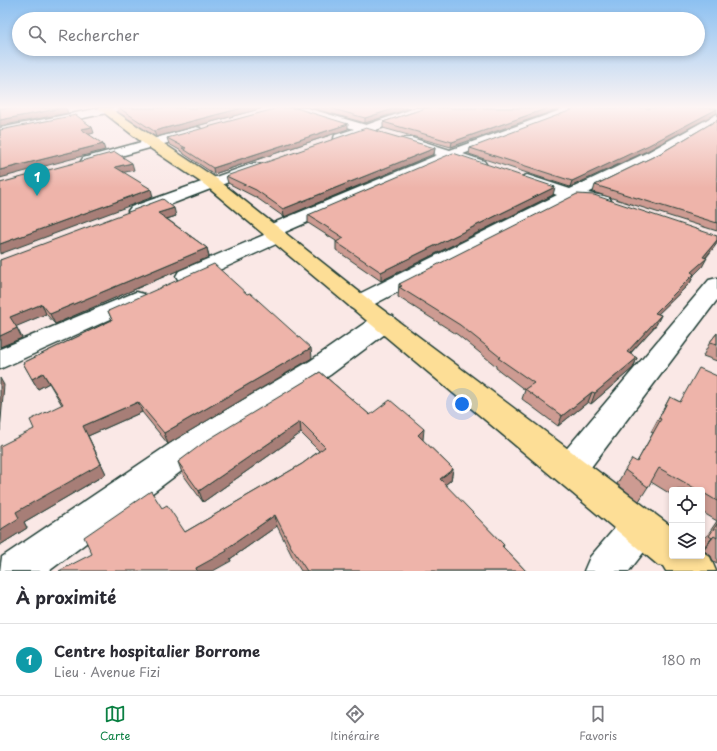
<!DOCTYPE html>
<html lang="fr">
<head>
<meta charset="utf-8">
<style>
	:root { --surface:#fff; --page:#f2f2f3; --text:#2b2b33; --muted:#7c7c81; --line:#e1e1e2; --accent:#0b8043 }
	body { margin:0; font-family:"Playpen Sans",sans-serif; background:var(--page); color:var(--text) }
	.controls { position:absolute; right:12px; bottom:12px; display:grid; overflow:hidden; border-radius:4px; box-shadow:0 2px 6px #0003 }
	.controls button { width:36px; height:36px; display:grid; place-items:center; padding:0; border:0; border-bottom:1px solid var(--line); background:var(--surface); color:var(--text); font:20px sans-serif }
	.you { position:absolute; left:462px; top:404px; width:14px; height:14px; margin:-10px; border:3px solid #fff; border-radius:50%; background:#1a73e8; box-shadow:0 0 0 6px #1a73e833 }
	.badge { display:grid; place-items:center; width:26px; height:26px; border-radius:50%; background:var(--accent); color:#fff; font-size:13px; font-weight:700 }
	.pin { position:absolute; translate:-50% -33px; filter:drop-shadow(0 1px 2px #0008) }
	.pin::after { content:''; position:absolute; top:21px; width:14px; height:12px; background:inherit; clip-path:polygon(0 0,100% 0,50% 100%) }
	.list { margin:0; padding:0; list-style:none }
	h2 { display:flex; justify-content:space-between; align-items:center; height:52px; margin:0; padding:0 16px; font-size:17px }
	h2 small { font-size:13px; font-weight:400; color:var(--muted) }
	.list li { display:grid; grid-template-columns:26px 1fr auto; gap:12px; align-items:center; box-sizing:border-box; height:72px; padding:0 16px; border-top:1px solid var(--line) }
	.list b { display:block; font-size:15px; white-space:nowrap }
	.list p { margin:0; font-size:13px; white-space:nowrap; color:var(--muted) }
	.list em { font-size:13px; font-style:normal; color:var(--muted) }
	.icon { flex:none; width:22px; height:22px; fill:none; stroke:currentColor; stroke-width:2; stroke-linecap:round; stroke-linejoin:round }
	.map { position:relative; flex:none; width:717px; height:571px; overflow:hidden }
	.search { position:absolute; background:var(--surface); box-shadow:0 2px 6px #0003; left:12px; right:12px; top:12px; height:44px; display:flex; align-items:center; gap:10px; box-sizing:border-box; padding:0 14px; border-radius:22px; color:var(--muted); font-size:15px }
	.sheet { height:124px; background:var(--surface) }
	nav { display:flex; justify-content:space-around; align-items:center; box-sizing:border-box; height:56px; border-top:1px solid var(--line); background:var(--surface); font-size:11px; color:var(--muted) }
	nav a { display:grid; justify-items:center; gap:2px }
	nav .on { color:var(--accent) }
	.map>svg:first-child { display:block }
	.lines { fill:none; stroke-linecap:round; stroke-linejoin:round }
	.minor-casing { stroke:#1f3d34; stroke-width:3 }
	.highway-casing { stroke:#1f3d34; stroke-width:3 }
	.minor { fill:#fff; fill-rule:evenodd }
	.highway { fill:#fdde96; fill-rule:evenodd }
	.wall { fill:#cd9b92; stroke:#1f3d34 }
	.shaded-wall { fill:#a77e77; stroke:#1f3d34 }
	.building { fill:#eeb4aa; stroke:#1f3d34 }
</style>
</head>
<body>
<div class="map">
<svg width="717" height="571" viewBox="0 0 717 571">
	<rect width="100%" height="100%" fill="#fae8e6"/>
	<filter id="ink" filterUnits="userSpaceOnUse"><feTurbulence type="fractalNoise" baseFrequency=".025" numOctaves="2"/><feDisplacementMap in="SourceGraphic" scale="8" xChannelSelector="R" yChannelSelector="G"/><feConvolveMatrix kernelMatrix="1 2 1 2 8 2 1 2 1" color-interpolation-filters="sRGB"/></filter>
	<g filter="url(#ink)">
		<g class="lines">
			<!-- minor casing -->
			<g class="minor-casing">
				<g id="minor">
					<polygon points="100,108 122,108 116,111 0,136 0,128"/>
					<polygon points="289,108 307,108 366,125 415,108 432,108 430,110 376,130 374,133 367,133 340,142 335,141 334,138 335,135 354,129 291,110"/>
					<polygon points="566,108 582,108 580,110 463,154 484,161 486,164 484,167 479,168 451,160 285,232 287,236 285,240 195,281 187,282 179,281 176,276 179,271 264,235 262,231 264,227 437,155 402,144 400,141 402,138 412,138 450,150"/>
					<polygon points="717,114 717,122 658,158 588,193 609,197 611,201 609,205 603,206 574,200 367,308 359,310 351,308 347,303 351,298 557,195 522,183 519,180 522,177 527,175 570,189 648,152"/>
					<polygon points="196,127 200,128 202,131 200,134 88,165 83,164 81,161 83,158"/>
					<polygon points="255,163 260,164 262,167 260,170 143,215 137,216 131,215 128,211 131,207"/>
					<polygon points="717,278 717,300 582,479 570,484 558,479 553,469 558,459 709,280"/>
					<polygon points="136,292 144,294 147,299 144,304 0,369 0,349"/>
					<polygon points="384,314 393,316 396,322 393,328 330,375 208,451 49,571 0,571 2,557 186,433 310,361 375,316"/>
					<polygon points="641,508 654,513 659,526 654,539 629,571 584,571 590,557 628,513"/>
				</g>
			</g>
			<!-- highway casing -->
			<g class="highway-casing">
				<polygon id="highway" points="98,108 110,108 217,179 367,298 672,527 672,556 702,556 702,551 710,557 716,571 666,571 663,566 658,565 205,185 147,146"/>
			</g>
			<!-- minor -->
			<use href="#minor" class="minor"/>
			<!-- highway -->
			<use href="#highway" class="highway"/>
		</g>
		<!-- wall -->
		<g class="wall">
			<polygon points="117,108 263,108 156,137 118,112"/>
			<polygon points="312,108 411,108 365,123"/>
			<polygon points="426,108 562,108 451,147 383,128 383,122"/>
			<polygon points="717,120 717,231 593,192 595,185 661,153"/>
			<polygon points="348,129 214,174 184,154 183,152 169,144 167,138"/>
			<polygon points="435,148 434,154 284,217 257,198 228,183 226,176"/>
			<polygon points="470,148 647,151 570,187 469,154"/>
			<polygon points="553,195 381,281 336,250 336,241 308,223 308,215"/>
			<polygon points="176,216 167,219 207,248 209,257 55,324 46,314 16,326 22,338 0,347 0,260"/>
			<polygon points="717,236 717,243 715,246 706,258 702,267 694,275 690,283 658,314 661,315 656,325 630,354 637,358 633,368 591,404 588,402 558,426 522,399 525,390 496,368 496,366 458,335 398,297 399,284"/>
			<polygon points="108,311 312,358 168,444 142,412 88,436 106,474 24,522 27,528 0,545 34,429 62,405 49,383 38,389 23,363 112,320"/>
			<polygon points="717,333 717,361 703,356 710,342"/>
			<polygon points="320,372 370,415 423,440 453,469 451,480 445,485 504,545 503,547 526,571 301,571 293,558 277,526 230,559 231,561 92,554 162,508 185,532 302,464 319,451 301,433 203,502 182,473 178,462"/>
			<polygon points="717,376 717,563 713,561 711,556 703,550 702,550 702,543 717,521 702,512 702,490 672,490 672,495 651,482 639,501 617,484 625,470 637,462 653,433 651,432 670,397 680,402"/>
		</g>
		<!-- shaded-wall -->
		<g class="shaded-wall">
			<polygon points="62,108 66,108 68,113 0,126 0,120"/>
			<polygon points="242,108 263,108 156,137 154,131"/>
			<polygon points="396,108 411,108 365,123 365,118"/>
			<polygon points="548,108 562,108 451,147 452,142"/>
			<polygon points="717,109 717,113 647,151 570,187 572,181"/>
			<polygon points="348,124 348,129 214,174 213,168"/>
			<polygon points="92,127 94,133 83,136 81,129"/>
			<polygon points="103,144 105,150 0,178 0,170"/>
			<polygon points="435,148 434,154 284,217 283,209"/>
			<polygon points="132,163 134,170 117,174 115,167"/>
			<polygon points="555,187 553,195 381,281 381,272"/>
			<polygon points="151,189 153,197 0,254 0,244"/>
			<polygon points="174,208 176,216 160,221 158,213"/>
			<polygon points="717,240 717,243 715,246 701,263 707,258 702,267 694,275 690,283 650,322 655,313 691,272"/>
			<polygon points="207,248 209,257 55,324 50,314"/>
			<polygon points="42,304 46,314 15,327 10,317"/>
			<polygon points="661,315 656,325 622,362 627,352"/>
			<polygon points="17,328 22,338 0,347 0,336"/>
			<polygon points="311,348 312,358 168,444 164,433"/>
			<polygon points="637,358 633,368 591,404 595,393"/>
			<polygon points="43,373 49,383 38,389 32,379"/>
			<polygon points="0,378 4,385 0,431"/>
			<polygon points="592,392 588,402 558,426 562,416"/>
			<polygon points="138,402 142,412 88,436 106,474 24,522 27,528 0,545 0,530 16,512 83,426"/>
			<polygon points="300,422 301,433 203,502 199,491"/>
			<polygon points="424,429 423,440 418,435"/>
			<polygon points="453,469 451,480 438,490 440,479"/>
			<polygon points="275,515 277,526 230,559 231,561 213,571 197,571 196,568 226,549"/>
			<polygon points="714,536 703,550 702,550 702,549 712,538"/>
		</g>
		<!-- building -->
		<g class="building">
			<polygon points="0,108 62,108 0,120"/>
			<polygon points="119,108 242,108 154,131"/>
			<polygon points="278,108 296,108 348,124 213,168 182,148 186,148 167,138"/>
			<polygon points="330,108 396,108 365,118"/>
			<polygon points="426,108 548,108 452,142 383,122"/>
			<polygon points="577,108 717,108 717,109 649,145 572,181 470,148"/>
			<polygon points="76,115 92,127 81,129 103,144 0,170 0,130"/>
			<polygon points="717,120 717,223 595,185 661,153"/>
			<polygon points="366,128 435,148 283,209 256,190 226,176"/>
			<polygon points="115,152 132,163 115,167 151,189 0,244 0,183"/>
			<polygon points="453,153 555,187 381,272 336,242 344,238 308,215"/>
			<polygon points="577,194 594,195 717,236 717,240 703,257 707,258 691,272 694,274 655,313 661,315 627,352 637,358 595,393 592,392 562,416 525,389 534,383 498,358 500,357 460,325 399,287 402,286 399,284"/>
			<polygon points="163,199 174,208 158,213 207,248 50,314 42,304 10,317 17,328 0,336 0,260"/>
			<polygon points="214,264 247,294 250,293 311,348 164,433 138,402 83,426 101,464 16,512 19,518 0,530 0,446 34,429 30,420 63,404 43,373 32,379 23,363 112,320 108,311"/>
			<polygon points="717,333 717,344 710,342"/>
			<polygon points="699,368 717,376 717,501 702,492 702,490 698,490 659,468 648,487 625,470 632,459 637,462 661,419 659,418 670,397 680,402"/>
			<polygon points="320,372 370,415 390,400 424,429 418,435 453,469 440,479 504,545 502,546 526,571 307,571 291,547 275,515 226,549 227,551 196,568 197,571 59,571 92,554 84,537 151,491 162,508 167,505 185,532 302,464 325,447 300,422 199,491 178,462 206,441"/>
			<polygon points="717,524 717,538 714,536 712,538 709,536"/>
		</g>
	</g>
	<!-- sky -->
	<linearGradient id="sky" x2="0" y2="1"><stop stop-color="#8cc0f1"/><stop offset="0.57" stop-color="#fdf5f4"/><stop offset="1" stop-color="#fdf5f4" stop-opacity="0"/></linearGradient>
	<rect width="717" height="188" fill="url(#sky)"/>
</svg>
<div class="controls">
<button><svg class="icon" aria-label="locate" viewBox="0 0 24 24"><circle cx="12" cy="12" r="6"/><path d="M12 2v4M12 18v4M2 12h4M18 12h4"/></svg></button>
<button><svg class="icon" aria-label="layers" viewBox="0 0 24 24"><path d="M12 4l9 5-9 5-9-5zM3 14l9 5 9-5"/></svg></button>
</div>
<div class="you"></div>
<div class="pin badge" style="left:37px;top:196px;background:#0f9aa8">1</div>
<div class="search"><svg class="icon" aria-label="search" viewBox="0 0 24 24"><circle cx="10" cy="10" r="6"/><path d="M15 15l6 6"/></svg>Rechercher</div>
</div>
<section class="sheet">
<h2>À proximité<small></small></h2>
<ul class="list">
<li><span class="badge" style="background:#0f9aa8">1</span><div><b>Centre hospitalier Borrome</b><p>Lieu · Avenue Fizi</p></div><em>180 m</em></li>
</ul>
</section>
<nav>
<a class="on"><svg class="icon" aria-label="map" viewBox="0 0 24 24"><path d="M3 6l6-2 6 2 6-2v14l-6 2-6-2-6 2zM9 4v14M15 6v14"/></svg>Carte</a>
<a><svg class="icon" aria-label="directions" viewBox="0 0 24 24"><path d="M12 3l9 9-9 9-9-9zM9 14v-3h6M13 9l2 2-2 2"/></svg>Itinéraire</a>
<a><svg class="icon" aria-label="saved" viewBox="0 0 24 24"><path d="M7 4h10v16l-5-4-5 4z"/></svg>Favoris</a>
</nav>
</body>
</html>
